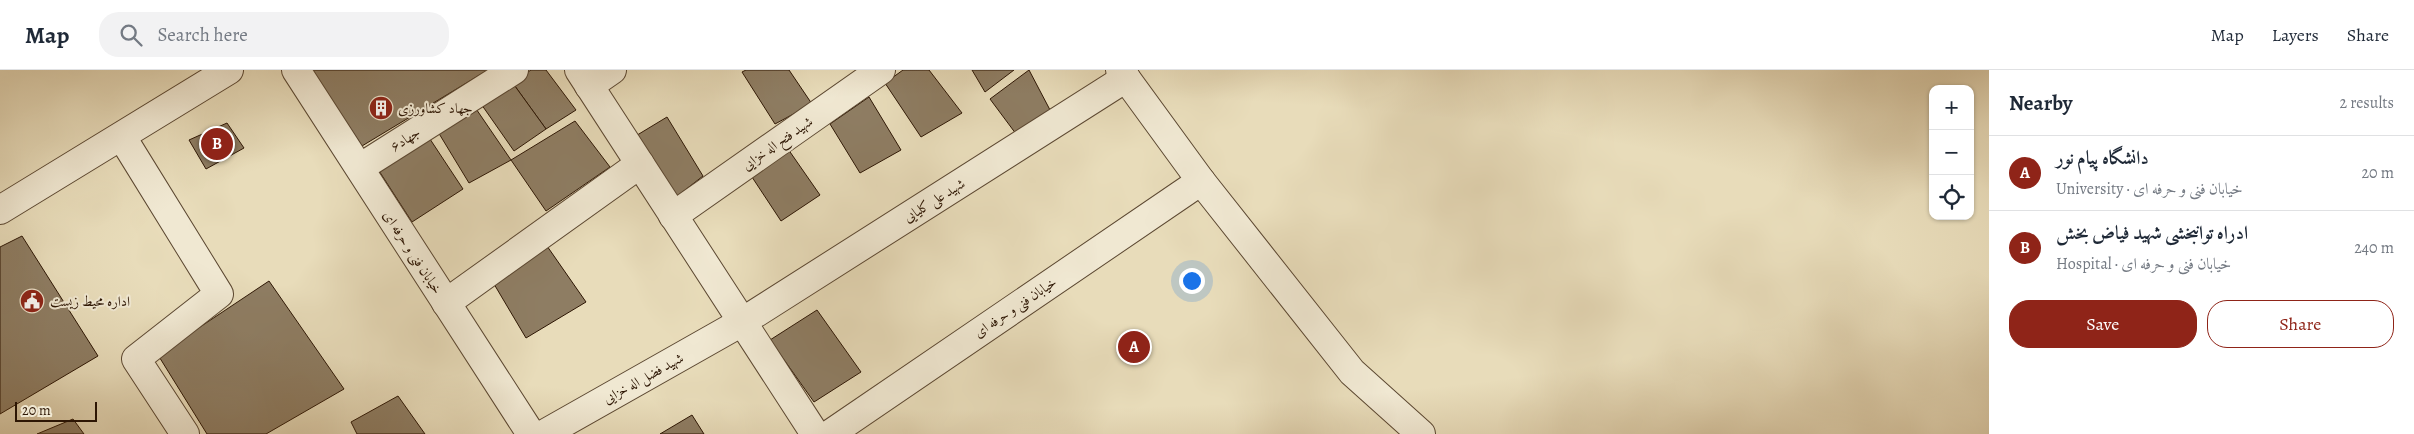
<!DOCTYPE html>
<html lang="en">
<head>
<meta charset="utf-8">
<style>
	:root { --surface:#fff; --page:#f2f2f3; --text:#1f2937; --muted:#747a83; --line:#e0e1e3; --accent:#8f2418 }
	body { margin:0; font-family:Alegreya,Amiri,serif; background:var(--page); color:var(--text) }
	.controls { position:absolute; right:15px; top:15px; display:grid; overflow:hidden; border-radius:10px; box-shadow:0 1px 4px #0004 }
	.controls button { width:45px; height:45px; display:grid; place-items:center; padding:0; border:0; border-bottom:1px solid var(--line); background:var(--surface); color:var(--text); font:25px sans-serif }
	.scale { position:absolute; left:15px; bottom:12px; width:82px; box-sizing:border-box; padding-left:5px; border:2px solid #2d1604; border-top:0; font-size:14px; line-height:18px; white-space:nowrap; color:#2d1604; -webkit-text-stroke:4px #f0e8d2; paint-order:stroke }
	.you { position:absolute; left:1191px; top:210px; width:18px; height:18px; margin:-12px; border:4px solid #fff; border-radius:50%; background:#1a73e8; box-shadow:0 0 0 8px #1a73e833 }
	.badge { display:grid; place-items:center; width:32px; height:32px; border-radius:50%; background:var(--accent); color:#fff; font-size:16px; font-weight:700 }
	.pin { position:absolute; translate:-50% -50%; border:2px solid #fff; box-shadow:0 1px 5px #0006 }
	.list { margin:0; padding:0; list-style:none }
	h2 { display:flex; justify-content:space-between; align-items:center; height:65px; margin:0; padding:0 20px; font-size:21px }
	h2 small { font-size:16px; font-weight:400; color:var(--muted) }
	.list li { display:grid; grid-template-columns:32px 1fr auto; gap:15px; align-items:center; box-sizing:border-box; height:75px; padding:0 20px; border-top:1px solid var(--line) }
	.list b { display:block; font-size:19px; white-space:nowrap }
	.list p { margin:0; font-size:16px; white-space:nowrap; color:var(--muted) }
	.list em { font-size:16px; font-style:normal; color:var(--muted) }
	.actions { display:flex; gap:10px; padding:15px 20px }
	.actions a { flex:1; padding:11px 0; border:1px solid var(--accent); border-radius:20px; text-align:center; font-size:18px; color:var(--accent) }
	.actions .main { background:var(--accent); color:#fff }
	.icon { flex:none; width:28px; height:28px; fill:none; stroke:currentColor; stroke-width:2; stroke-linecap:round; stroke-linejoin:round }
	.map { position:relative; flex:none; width:1989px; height:364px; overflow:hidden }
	header { display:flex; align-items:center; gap:30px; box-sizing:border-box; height:70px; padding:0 25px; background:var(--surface); border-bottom:1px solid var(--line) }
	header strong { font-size:24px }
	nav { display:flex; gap:28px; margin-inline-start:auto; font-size:18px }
	.search { width:350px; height:45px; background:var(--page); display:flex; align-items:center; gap:12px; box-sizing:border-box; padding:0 18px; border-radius:20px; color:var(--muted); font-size:19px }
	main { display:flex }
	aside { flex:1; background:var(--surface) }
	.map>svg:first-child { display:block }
	.building { fill:#8e7d63; stroke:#2d1604 }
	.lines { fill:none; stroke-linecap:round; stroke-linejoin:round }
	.minor-casing { stroke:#5c4832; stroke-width:30 }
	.minor { stroke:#f0e8d2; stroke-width:28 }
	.labels { text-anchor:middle; stroke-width:4; stroke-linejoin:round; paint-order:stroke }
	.poi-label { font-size:14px; fill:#2d1604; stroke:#f0e8d2; text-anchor:start }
	.street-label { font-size:14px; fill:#2d1604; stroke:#f0e8d2 }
</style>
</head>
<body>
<header>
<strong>Map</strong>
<div class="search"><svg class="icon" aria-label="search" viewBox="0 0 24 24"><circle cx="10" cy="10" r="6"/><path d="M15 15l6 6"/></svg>Search here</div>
<nav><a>Map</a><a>Layers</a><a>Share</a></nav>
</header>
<main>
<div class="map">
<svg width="1989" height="364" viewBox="0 0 1989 364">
	<rect width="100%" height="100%" fill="#e8dcba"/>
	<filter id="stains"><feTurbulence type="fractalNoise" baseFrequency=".004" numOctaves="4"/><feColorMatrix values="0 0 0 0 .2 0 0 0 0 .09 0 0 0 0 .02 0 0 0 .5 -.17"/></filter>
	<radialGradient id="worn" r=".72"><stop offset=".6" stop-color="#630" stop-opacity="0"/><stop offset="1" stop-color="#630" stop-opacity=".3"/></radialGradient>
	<!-- building -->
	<g class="building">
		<polygon points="312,0 488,0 362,76"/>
		<polygon points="531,0 546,0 576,40 546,59 512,12"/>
		<polygon points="746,0 789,0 812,34 775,54 742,2"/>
		<polygon points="903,0 929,0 962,43 921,67 885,13"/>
		<polygon points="972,0 1014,0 985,22"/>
		<polygon points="1029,0 1059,57 1025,76 990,29"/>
		<polygon points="512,12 546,59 514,81 479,31"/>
		<polygon points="869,27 901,80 860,103 830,54"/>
		<polygon points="470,30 511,90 469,113 432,52"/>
		<polygon points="667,47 703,106 671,131 629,70"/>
		<polygon points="575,51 610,97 546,141 511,90"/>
		<polygon points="227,53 244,78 206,99 189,70"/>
		<polygon points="424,60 463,119 412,152 372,90"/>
		<polygon points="788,79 820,125 781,151 748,101"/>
		<polygon points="22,166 98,286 0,344 0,177"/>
		<polygon points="547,176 586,232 526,268 494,214"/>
		<polygon points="269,211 344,319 266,364 207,364 158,285"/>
		<polygon points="817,240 861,302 814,332 770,270"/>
		<polygon points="398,326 425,364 357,364 351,352"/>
		<polygon points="692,345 704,364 660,364"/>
		<polygon points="73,349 84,364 37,364"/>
	</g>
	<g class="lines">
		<!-- minor casing -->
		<g class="minor-casing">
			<g id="minor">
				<polyline points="296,0 531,364"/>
				<polyline points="579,0 815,364"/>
				<polyline points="1120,0 1201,111 1352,302 1421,364"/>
				<polyline points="589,16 612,0"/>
				<polyline points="122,67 219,224 136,289 185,364"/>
				<polyline points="372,90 514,0"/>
				<polyline points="0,140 229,0"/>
				<polyline points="673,146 881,0"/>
				<polyline points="446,233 640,94"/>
				<polyline points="544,364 742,252 1126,8"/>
				<polyline points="830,364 1201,111"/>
			</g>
		</g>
		<!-- minor -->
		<use href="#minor" class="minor"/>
	</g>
	<!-- icons -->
	<defs>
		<g id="building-disc" transform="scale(1.25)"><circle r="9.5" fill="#8f2418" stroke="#f0e8d2"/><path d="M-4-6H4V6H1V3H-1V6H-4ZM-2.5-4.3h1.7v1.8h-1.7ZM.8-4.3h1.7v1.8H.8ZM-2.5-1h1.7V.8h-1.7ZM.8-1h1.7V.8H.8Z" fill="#fff"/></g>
		<g id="civic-disc" transform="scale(1.25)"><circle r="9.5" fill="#8f2418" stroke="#f0e8d2"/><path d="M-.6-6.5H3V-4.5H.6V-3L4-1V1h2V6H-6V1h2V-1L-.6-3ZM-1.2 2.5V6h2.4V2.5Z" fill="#fff"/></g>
	</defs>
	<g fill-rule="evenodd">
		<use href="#building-disc" x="381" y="38"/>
		<use href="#civic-disc" x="32" y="231"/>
	</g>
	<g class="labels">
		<!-- poi labels -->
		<g class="poi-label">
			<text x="398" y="43">جهاد کشاورزی</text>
			<text x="50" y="236">اداره محیط زیست</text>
		</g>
		<!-- street labels -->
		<g class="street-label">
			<text transform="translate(405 69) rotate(-32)" y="5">جهاد۶</text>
			<text transform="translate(777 73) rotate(-35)" y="5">شهید فتح اله خزایی</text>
			<text transform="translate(934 130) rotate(-32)" y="5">شهید علی کلیایی</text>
			<text transform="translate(413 182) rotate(57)" y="5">خیابان فنی و حرفه ای</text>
			<text transform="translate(1015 237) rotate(-34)" y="5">خیابان فنی و حرفه ای</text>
			<text transform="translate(643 308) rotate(-29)" y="5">شهید فضل اله خزایی</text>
		</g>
	</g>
	<rect width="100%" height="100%" filter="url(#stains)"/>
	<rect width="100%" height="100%" fill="url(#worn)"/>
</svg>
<div class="controls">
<button>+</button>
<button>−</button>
<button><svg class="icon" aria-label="locate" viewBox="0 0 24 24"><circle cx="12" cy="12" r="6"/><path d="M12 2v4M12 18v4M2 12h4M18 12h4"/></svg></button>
</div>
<div class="scale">20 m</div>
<div class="you"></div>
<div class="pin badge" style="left:1134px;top:277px">A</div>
<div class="pin badge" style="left:217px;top:74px">B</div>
</div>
<aside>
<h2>Nearby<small>2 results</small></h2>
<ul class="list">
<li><span class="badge">A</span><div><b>دانشگاه پیام نور</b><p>University · خیابان فنی و حرفه ای</p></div><em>20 m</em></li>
<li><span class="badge">B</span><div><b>ادراه توانبخشی شهید فیاض بخش</b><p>Hospital · خیابان فنی و حرفه ای</p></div><em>240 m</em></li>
</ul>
<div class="actions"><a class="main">Save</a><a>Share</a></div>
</aside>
</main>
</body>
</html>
